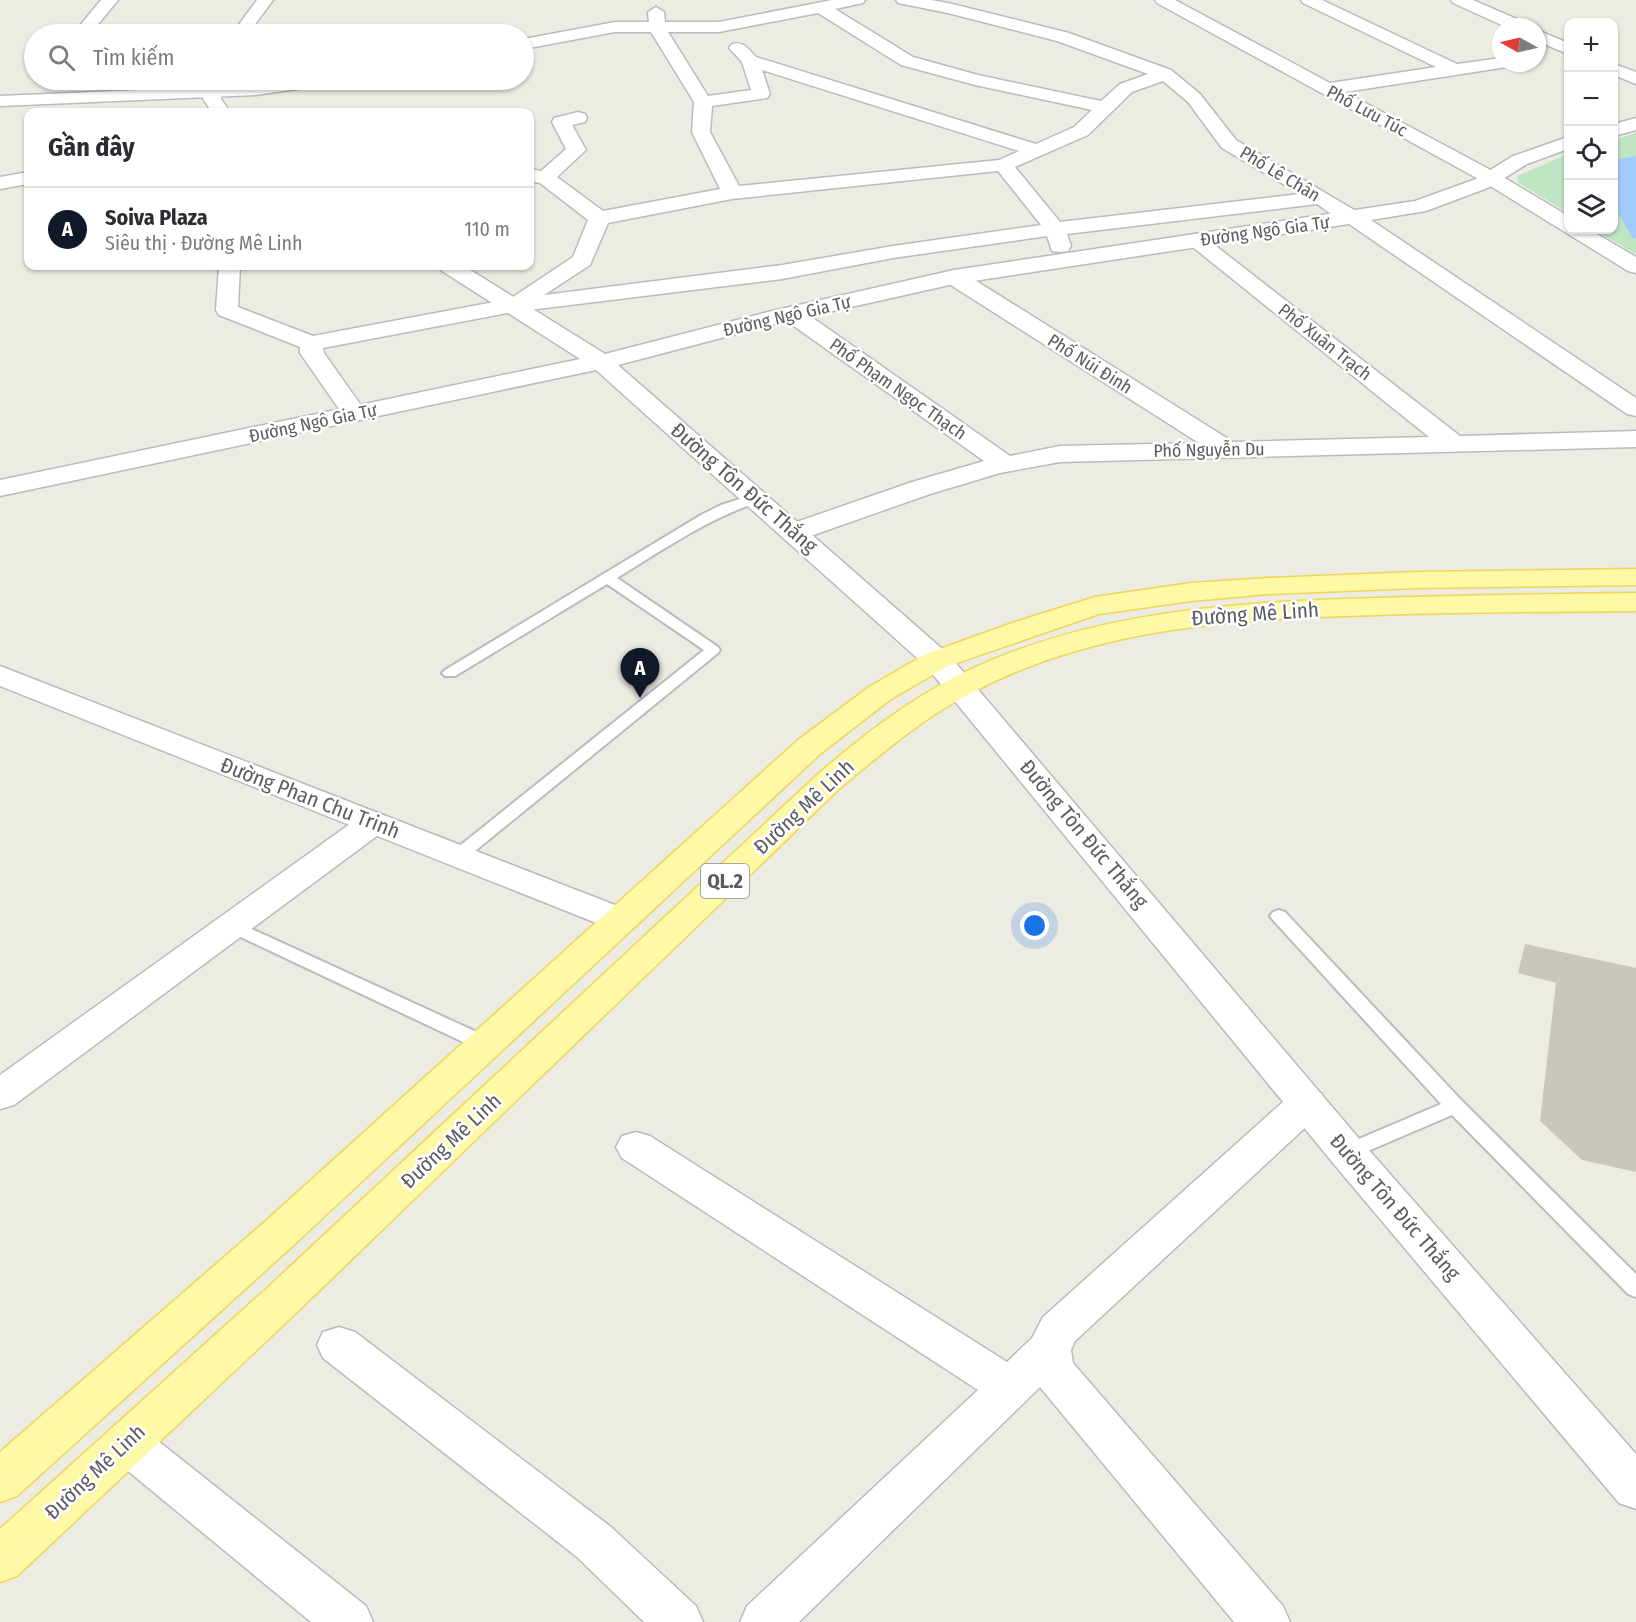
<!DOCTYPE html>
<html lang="vi">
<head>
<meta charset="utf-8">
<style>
	:root { --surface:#fff; --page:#f2f2f3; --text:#2b2b33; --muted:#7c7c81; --line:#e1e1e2; --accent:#111827 }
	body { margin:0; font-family:"Fira Sans Condensed",sans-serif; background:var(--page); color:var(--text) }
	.controls { position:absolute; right:18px; top:18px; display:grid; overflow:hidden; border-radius:12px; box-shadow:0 2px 4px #0004 }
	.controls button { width:54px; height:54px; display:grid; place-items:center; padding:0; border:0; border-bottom:2px solid var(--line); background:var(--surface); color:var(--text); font:30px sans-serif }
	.compass { position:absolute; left:1492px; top:18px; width:54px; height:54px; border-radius:50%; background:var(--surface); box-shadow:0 2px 4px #0004; rotate:278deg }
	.you { position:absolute; left:1035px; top:926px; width:21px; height:21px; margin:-15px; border:4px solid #fff; border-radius:50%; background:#1a73e8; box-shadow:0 0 0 9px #1a73e833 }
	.badge { display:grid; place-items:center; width:39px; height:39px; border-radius:50%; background:var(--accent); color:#fff; font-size:20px; font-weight:700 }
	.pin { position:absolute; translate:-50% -50px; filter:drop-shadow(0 2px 3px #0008) }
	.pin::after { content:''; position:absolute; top:32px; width:21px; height:18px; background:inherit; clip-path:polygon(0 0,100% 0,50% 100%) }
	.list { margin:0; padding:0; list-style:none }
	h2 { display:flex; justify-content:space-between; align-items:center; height:78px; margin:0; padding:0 24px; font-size:26px }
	h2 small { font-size:20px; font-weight:400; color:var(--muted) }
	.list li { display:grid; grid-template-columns:39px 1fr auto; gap:18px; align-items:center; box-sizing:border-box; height:84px; padding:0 24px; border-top:2px solid var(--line) }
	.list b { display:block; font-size:22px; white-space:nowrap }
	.list p { margin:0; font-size:20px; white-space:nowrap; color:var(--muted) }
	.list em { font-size:20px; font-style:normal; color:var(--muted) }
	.icon { flex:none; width:33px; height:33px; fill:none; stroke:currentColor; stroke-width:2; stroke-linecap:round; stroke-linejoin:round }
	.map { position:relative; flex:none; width:1636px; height:1622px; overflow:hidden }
	.search { position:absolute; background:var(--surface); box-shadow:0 2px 4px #0004; left:24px; top:24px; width:510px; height:66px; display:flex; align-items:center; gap:15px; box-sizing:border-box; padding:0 21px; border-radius:33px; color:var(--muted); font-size:22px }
	.panel { position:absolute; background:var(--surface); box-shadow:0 2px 4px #0004; left:24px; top:108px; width:510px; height:162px; border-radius:12px }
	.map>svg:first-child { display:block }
	.green { fill:#bfe5c2 }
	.water { fill:#a1ccfe }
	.building { fill:#c8c6bf }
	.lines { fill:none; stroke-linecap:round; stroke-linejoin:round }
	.lane-casing { stroke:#babbc1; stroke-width:4 }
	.street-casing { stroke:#babbc1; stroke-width:3 }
	.secondary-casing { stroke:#b8bac1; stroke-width:3 }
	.primary-casing { stroke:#f0d559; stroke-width:3 }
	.lane { fill:#fff; fill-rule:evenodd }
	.street { fill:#fff; fill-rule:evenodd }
	.secondary { fill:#fff; fill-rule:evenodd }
	.primary { fill:#fef9a6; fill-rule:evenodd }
	.labels { text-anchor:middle; stroke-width:5; stroke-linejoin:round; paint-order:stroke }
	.far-street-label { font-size:18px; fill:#5b5d63; stroke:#fff }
	.shield { fill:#fff; stroke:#8c8e92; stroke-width:1.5 }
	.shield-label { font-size:20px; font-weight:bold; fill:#5b5d63 }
	.street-label { font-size:21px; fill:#5b5d63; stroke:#fff }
</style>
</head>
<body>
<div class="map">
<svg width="1636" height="1622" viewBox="0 0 1636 1622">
	<rect width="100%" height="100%" fill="#edece2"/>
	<!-- green -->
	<g class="green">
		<polygon points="1636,133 1636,254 1595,230 1614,230 1614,140"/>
		<polygon points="1568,154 1568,213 1519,183 1517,176"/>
	</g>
	<!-- water -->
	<polygon class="water" points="1636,156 1636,239 1632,237 1618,213 1614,211 1614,160"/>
	<!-- building -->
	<polygon class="building" points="1525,944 1636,968 1636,1172 1582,1160 1540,1121 1556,983 1518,973"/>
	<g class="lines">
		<!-- lane casing -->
		<g class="lane-casing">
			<g id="lane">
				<path d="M756,494l5,1 2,3 -2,3c-52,17 -97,48 -144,77l101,69 2,3 -2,3 -254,207h-12l-2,-4 2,-4 252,-202 -97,-66 -152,92h-10l-3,-3 3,-3 256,-155 20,-10z"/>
				<polygon points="1279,910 1285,912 1462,1101 1636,1274 1636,1297 1628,1294 1452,1115 1354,1157 1347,1159 1340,1157 1337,1152 1340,1147 1441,1104 1273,920 1270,916 1273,912"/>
				<polygon points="232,920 492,1039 494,1044 492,1049 485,1051 478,1049 226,930 223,926 226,922"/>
			</g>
		</g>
		<!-- street casing -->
		<g class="street-casing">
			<g id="street">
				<polygon points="101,0 118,0 90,34 73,34"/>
				<path d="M832,0h33l-2,3 -28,6 78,48 65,18 123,26 19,-17 28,-10 -91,-33 -109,-28 -50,-10 -2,-3h35l17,3 121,30 102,37 29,24 36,46 125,74 3,4 -3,4c-16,4 -31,-9 -44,-18l-250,30 4,12 -3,5 -8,1 -8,-1 -5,-15 -154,22 -111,21 -269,33 -190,36 1,5 43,61 -3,5 -9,2 -9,-2 -46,-66v-6l-81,-32 -3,-5 3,-44h21l-2,41 75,29 197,-37 63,-42 15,-37 -48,-37 -10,-2v-12l11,2 25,-22 -14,-27 2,-4 24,-6 7,2 2,4 -2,4 -13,3 14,25 -29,27 46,34 117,-22 -28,-57 2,-30 -43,-70h-36l-91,17v-10l91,-17h34l-1,-10 8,-5 8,5 1,10h54zM818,13l83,52 74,20 117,25 -18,17 -38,17 -280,-87c-8,-8 -12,-16 -24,-13l-3,4 13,14 9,28 -43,6 -40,-64h51zM762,70l257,81 -20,9 -260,26 -29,-54 2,-26 55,-8 3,-4zM1163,81l25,21 34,46 78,46 -240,28 -45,-55 73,-32 44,-43zM998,171l43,54 -148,21 -111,19 -238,30 46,-30 18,-42 124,-24z"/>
				<polygon points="1155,0 1175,0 1330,83 1436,67 1303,3 1301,0 1322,0 1457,64 1501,58 1501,63 1510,63 1507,67 1345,92 1498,174 1568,216 1568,230 1590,230 1636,257 1636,273 1628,271 1484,182 1157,3"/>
				<polygon points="1451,0 1473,0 1526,23 1528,27 1506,27 1453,3"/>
				<polygon points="1537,30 1568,43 1568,54 1537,41"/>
				<polygon points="1614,64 1636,72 1636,84 1614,75"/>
				<polygon points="291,80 334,80 331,84 325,85 256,95 0,106 0,96 256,85"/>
				<polygon points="28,172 28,184 0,189 0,177"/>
				<polygon points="1196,234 1203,236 1460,436 1636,431 1636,447 1060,462 1000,473 930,494 805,538 795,540 785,538 781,532 785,526 912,482 984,461 784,319 781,314 784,309 792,307 800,309 1010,456 1060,446 1199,443 946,282 943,277 946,272 954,270 962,272 1233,442 1429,437 1189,244 1185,240 1189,236"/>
				<polygon points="373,813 385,816 390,823 385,830 14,1105 0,1109 0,1075 361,816"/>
				<polygon points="1307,1089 1321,1093 1327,1103 1321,1113 1075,1341 1071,1350 1073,1363 1283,1606 1290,1622 1234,1622 1040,1387 799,1622 740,1622 747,1606 978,1390 622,1158 616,1147 622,1136 636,1132 650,1136 1007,1362 1032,1338 1043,1317 1293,1093"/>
				<polygon points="339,1327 355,1332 611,1527 696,1606 703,1622 644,1622 577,1557 323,1358 317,1345 323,1332"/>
				<polygon points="127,1423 143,1429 366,1606 373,1622 311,1622 111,1457 104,1443 111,1429"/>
			</g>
		</g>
		<!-- secondary casing -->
		<g class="secondary-casing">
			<g id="secondary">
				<polygon points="257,0 273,0 248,34 232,34"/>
				<polygon points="205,80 223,80 221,99 230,112 212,112 203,99"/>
				<polygon points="1636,118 1636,130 1614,136 1614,124"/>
				<polygon points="1568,137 1568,149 1527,164 1490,187 1426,211 1371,220 1636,398 1636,416 1627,414 1349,224 954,284 775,324 618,365 948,654 1361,1141 1636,1454 1636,1509 1619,1503 1333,1163 926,666 596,370 0,496 0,480 580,359 442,271 440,266 464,266 605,354 772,311 954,270 1415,201 1476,179 1513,156"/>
				<polygon points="0,666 633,912 639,920 633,928 621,932 609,928 0,686"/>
			</g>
		</g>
		<!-- primary casing -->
		<g class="primary-casing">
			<g id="primary">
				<polygon points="1636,569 1636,585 1417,588 1268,594 1191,601 1099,614 948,666 891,699 820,754 298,1241 17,1496 0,1502 0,1452 268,1219 798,740 869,687 926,654 1015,622 1095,597 1191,583 1268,578 1417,572"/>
				<path d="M1636,593v18c-86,1 -172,1 -259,4 -137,4 -277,11 -402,76 -50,25 -93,62 -136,98l-544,525 -278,262 -17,6v-53l265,-239 552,-515c42,-36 86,-71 136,-97 131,-67 280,-76 424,-80 87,-3 173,-4 259,-5z"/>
			</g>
		</g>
		<!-- lane -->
		<use href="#lane" class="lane"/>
		<!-- street -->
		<use href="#street" class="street"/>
		<!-- secondary -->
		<use href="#secondary" class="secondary"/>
		<!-- primary -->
		<use href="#primary" class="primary"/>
	</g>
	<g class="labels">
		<!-- far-street labels -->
		<g class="far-street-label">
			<text transform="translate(1367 111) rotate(28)" y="6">Phố Lưu Túc</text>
			<text transform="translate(1280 174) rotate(31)" y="6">Phố Lê Chân</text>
			<text transform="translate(1265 231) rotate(-8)" y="6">Đường Ngô Gia Tự</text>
			<text transform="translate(787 316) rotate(-13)" y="6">Đường Ngô Gia Tự</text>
			<text transform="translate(1325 342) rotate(38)" y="6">Phố Xuân Trạch</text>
			<text transform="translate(1090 364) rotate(32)" y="6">Phố Núi Đinh</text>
			<text transform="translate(898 389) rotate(35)" y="6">Phố Phạm Ngọc Thạch</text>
			<text transform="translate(313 423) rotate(-12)" y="6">Đường Ngô Gia Tự</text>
			<text transform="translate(1209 450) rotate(-1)" y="6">Phố Nguyễn Du</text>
		</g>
		<!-- shield labels -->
		<rect class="shield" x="701" y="864" width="48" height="34" rx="4.5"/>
		<g class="shield-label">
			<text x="725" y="888">QL.2</text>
		</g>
		<!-- street labels -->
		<g class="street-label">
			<text transform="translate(744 488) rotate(41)" y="7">Đường Tôn Đức Thắng</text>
			<text transform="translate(1255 614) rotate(-4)" y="7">Đường Mê Linh</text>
			<text transform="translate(310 798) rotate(21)" y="7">Đường Phan Chu Trinh</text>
			<text transform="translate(804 807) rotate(-43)" y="7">Đường Mê Linh</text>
			<text transform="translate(1084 834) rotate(50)" y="7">Đường Tôn Đức Thắng</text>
			<text transform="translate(451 1141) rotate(-43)" y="7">Đường Mê Linh</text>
			<text transform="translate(1395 1207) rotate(49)" y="7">Đường Tôn Đức Thắng</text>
			<text transform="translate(95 1472) rotate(-43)" y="7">Đường Mê Linh</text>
		</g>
	</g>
</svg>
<div class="controls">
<button>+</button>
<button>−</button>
<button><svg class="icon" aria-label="locate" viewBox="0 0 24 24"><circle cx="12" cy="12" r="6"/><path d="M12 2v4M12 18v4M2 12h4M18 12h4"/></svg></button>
<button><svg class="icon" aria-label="layers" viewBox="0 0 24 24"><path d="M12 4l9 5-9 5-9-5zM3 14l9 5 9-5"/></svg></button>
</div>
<svg class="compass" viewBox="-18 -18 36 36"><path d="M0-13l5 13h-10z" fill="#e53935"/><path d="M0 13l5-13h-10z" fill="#7c7c81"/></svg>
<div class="you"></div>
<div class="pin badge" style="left:640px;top:698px">A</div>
<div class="search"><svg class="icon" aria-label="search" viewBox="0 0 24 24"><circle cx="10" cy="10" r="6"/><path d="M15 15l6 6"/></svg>Tìm kiếm</div>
<section class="panel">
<h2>Gần đây<small></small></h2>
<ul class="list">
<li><span class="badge">A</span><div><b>Soiva Plaza</b><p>Siêu thị · Đường Mê Linh</p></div><em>110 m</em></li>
</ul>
</section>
</div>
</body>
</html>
